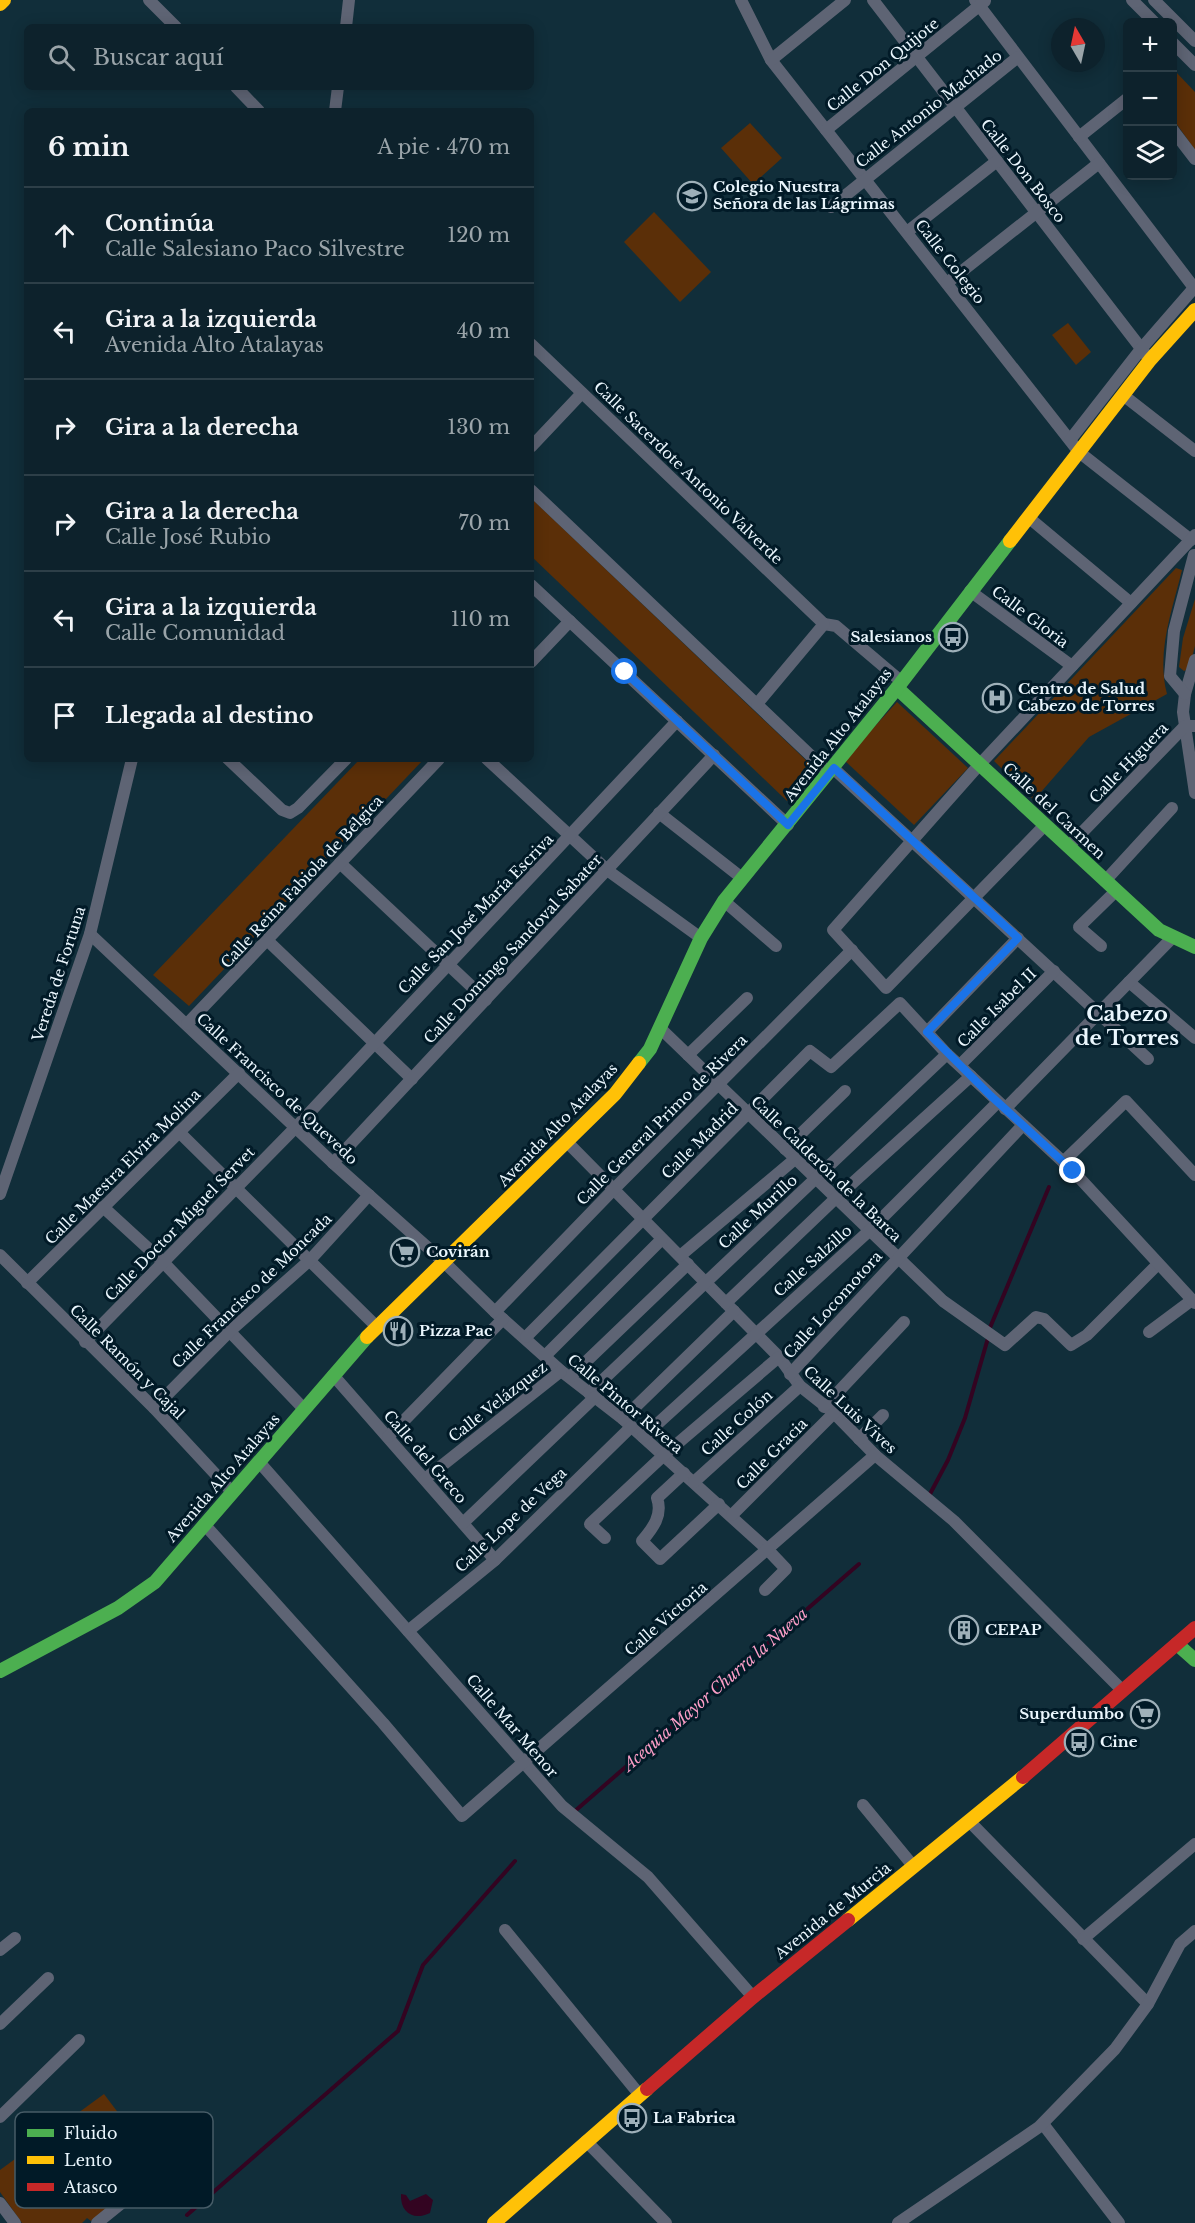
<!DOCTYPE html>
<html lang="es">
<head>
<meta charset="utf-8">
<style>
	:root { --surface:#0d222c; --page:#1b2f38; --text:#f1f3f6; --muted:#9aa4a9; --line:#2d3f48 }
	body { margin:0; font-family:"Libre Baskerville",serif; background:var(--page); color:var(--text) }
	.controls { position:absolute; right:18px; top:18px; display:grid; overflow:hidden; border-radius:9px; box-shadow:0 3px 15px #0003 }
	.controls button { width:54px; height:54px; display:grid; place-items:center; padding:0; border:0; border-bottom:2px solid var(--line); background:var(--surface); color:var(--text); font:30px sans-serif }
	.compass { position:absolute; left:1051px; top:18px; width:54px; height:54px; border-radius:50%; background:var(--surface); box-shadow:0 3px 15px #0003; rotate:351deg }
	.stop { position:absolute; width:18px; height:18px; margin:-14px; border:4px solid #1a73e8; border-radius:50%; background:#fff }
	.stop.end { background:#1a73e8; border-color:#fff; box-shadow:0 2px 6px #0008 }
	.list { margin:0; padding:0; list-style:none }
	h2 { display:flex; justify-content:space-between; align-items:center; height:78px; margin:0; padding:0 24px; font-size:26px }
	h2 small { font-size:20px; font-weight:400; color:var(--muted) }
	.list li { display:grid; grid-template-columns:39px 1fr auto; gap:18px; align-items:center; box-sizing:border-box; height:96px; padding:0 24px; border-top:2px solid var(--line) }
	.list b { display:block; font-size:22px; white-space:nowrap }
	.list p { margin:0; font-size:20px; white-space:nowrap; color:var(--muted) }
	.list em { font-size:20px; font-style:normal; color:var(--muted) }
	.icon { flex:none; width:33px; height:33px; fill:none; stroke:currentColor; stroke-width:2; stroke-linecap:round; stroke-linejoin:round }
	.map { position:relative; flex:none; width:1195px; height:2223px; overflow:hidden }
	.search { position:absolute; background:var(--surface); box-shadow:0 3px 15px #0003; left:24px; top:24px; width:510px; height:66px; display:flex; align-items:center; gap:15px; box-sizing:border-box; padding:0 21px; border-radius:9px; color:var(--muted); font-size:22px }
	.panel { position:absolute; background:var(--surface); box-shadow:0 3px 15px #0003; left:24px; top:108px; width:510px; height:654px; border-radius:9px }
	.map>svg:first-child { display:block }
	.green { fill:#5b2f08 }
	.water { fill:#330421 }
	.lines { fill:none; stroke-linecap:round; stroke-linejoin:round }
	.stream { stroke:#330421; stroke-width:4 }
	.street { stroke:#5e6474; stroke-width:12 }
	.fast { stroke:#4caf50; stroke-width:14 }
	.slow { stroke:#ffc107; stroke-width:14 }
	.jam { stroke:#c62828; stroke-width:14 }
	.route { stroke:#1a73e8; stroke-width:8 }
	.labels { text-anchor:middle; stroke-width:6; stroke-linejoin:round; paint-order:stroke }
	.street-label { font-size:15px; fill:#eaf6fd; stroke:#011a27 }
	.poi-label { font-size:15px; font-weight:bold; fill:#eaf6fd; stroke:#011a27; text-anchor:start }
	.water-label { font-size:16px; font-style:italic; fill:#fa9dc6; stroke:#011a27 }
	.district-label { font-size:21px; font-weight:bold; fill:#eaf6fd; stroke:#011a27 }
	.key { fill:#011a27; stroke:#475c67; stroke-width:1.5 }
	.key-label { font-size:16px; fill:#eaf6fd }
</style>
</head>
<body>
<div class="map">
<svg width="1195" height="2223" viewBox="0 0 1195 2223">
	<rect width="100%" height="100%" fill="#112e3a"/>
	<!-- green -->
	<g class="green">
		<polygon points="1175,71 1195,92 1195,150 1173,119"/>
		<polygon points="750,123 782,158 753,184 721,148"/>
		<polygon points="654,212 711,272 680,302 624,242"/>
		<polygon points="1068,323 1091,352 1076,365 1052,335"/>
		<polygon points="531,498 813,767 787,801 531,556"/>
		<path d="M1176,568l6,2c-10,41 -26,83 -15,124l-78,43 -55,63 -40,-39z"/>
		<polygon points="1195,599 1195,646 1189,669 1184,671 1179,667 1183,638"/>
		<polygon points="897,702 968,768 914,825 844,760"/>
		<polygon points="360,759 424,759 189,1006 153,975"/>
		<polygon points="104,2094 159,2167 91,2221 87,2218 82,2223 22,2223 0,2192 0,2170"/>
	</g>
	<!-- water -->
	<path class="water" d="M401,2194l5,1 4,6 16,-7 7,6 -3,13c-16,8 -30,0 -29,-19z"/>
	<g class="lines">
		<!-- stream -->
		<g class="stream">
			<polyline points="989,1330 1049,1187"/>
			<polyline points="930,1494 948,1460 965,1418 988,1338"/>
			<polyline points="575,1811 859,1564"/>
			<polyline points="187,2215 398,2031 423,1965 515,1861"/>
		</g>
		<!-- street -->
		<g class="street">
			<polyline points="149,0 176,27"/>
			<polyline points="741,0 771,60 1079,452 1191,540"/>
			<polyline points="873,0 1150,360"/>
			<polyline points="975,0 1195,289"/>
			<polyline points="1132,0 1154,22"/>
			<polyline points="1154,0 1195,41"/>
			<polyline points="346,27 349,0"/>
			<polyline points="1172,42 1195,65"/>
			<polyline points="771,60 845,0"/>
			<polyline points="236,87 259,111"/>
			<polyline points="335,111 338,87"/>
			<polyline points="1172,129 1195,159"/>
			<polyline points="826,130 985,1"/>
			<polyline points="1079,137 1128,98"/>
			<polyline points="831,207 1018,57"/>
			<polyline points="907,232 997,161"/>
			<polyline points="947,283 1099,163"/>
			<polyline points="531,344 824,624"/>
			<polyline points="1123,395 1195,451"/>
			<polyline points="1070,440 1141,349 1194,288"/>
			<polyline points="531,447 582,393"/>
			<polyline points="531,490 829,773"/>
			<polyline points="1028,517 1131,603"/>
			<polyline points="531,585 788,825"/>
			<polyline points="970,591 1072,666"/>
			<polyline points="824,624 836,626 902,682"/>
			<polyline points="1195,660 1185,694 1183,712 1195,793"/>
			<polyline points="531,662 570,621"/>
			<polyline points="1185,694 1170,676 1174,631 1194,555"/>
			<polyline points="757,704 824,624"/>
			<polyline points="228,759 282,810 290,813 298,808 346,759"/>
			<polyline points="487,759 607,870 701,938"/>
			<polyline points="833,768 1148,1059"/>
			<polyline points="659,813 742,878"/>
			<polyline points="1045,825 886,988 833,930 980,764 1195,535"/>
			<polyline points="1068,847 1185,726 1195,726"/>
			<polyline points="340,863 486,1000"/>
			<polyline points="1105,881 1172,808"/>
			<polyline points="724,901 776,946"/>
			<polyline points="90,934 333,1163 445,1263 495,1312 561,1371 623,1419 768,1550 786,1569 765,1590"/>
			<polyline points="268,941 412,1079"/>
			<polyline points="1101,946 1079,927 1116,891"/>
			<polyline points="1129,982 1195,1038"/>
			<polyline points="187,1024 439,759"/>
			<polyline points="660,1028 943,1301 1005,1345 1036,1317 1044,1319 1071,1345 1087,1335 1157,1265"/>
			<polyline points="927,1032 1018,938"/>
			<polyline points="688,1055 747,998"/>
			<polyline points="960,1065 1054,971"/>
			<polyline points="1005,1109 1173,937"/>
			<polyline points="179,1132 376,1326"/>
			<polyline points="567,1142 779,1357 800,1386 834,1413 875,1455 954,1521 1122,1690"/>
			<polyline points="785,1149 845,1091"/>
			<polyline points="1063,1162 1126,1101 1195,1175"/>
			<polyline points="333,1163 714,755"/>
			<polyline points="0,1194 90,934 132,759"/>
			<polyline points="103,1207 163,1262 304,1409"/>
			<polyline points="0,1255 154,1408 232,1492"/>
			<polyline points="680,1256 795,1159"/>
			<polyline points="27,1283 239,1073"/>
			<polyline points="726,1303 836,1198 971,1076"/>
			<polyline points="495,1312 614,1189 852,950"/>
			<polyline points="1149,1332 1192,1300"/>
			<polyline points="526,1337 810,1051 831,1067 900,1003 947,1054 1073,1171 1195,1303"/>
			<polyline points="85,1342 296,1127 677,721"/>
			<polyline points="545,1356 662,1239"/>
			<polyline points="790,1374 1023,1125"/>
			<polyline points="333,1375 495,1560"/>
			<polyline points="570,1377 688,1264"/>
			<polyline points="589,1393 947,1054"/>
			<polyline points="824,1407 904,1322"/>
			<polyline points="154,1408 230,1331 310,1260 369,1195"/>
			<polyline points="623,1419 734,1311"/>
			<polyline points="388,1437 503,1319"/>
			<polyline points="643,1437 869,1231 998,1102"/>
			<polyline points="859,1439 883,1415"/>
			<polyline points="260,1463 562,1806 648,1877 753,1997"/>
			<path d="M684,1473l-27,25c6,17 -4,30 -15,43l18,18 59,-55"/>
			<polyline points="425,1479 561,1371"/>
			<polyline points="694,1482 800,1386"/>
			<polyline points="732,1515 834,1413"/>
			<polyline points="463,1523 595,1397"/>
			<polyline points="204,1524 383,1723 462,1816 875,1455"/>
			<polyline points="605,1538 590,1524 664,1455 779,1357"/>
			<polyline points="408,1631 495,1560 631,1427"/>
			<polyline points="863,1805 914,1867"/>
			<polyline points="970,1822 1148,2004"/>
			<polyline points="505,1930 639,2094"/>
			<polyline points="1083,1939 1195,1844"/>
			<polyline points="0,1950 15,1938"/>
			<polyline points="0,2024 48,1978"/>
			<polyline points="0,2117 79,2040"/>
			<polyline points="1043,2124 1119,2223"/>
			<polyline points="586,2141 666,2223"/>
			<polyline points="0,2203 15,2223"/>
			<polyline points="97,2223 150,2180"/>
			<polyline points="898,2223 1039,2127 1115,2049 1148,2004 1180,1944 1195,1931"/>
		</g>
		<!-- fast -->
		<g class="fast">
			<polyline points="897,688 1159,930 1195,947"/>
			<polyline points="639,1063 650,1049 701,938 724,901 897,688 1010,541"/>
			<polyline points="1177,1644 1195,1660"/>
			<polyline points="0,1671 118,1608 155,1582 367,1337"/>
		</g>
		<!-- slow -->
		<g class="slow">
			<polyline points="0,4 4,0"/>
			<polyline points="1010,541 1150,360 1195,310"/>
			<polyline points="367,1337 615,1094 639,1063"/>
			<polyline points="848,1920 1023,1777"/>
			<polyline points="494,2223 647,2089"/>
		</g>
		<!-- jam -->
		<g class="jam">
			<polyline points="1023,1777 1195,1628"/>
			<polyline points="647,2089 753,1997 848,1920"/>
		</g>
	</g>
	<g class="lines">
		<!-- route -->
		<polyline class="route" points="625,672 788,825 834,768 1018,938 927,1032 991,1096 1073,1171"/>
	</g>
	<!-- icons -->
	<defs>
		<g id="school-ring" transform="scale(1.5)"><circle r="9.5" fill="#011a27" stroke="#9eb0b9" stroke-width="1.5"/><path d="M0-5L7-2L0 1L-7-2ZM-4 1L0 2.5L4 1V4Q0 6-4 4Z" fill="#9eb0b9"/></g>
		<g id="bus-ring" transform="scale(1.5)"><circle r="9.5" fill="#011a27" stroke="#9eb0b9" stroke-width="1.5"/><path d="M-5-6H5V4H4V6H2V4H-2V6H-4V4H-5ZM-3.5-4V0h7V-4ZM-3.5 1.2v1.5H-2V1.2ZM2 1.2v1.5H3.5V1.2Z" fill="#9eb0b9"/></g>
		<g id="hospital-ring" transform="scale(1.5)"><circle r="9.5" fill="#011a27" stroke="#9eb0b9" stroke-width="1.5"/><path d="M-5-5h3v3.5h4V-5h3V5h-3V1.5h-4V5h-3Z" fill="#9eb0b9"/></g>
		<g id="supermarket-ring" transform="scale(1.5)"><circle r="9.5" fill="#011a27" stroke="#9eb0b9" stroke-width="1.5"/><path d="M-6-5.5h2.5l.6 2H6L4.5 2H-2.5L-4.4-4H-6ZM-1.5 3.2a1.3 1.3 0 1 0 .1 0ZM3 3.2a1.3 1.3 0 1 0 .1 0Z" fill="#9eb0b9"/></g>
		<g id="restaurant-ring" transform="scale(1.5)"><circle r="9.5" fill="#011a27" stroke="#9eb0b9" stroke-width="1.5"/><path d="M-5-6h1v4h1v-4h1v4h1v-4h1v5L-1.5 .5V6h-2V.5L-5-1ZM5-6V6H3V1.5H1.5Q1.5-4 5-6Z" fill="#9eb0b9"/></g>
		<g id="building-ring" transform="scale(1.5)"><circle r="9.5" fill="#011a27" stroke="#9eb0b9" stroke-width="1.5"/><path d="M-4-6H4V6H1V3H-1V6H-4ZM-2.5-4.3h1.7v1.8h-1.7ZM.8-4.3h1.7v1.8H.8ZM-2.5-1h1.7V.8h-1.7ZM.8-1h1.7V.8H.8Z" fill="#9eb0b9"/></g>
	</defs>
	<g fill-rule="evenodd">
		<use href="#school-ring" x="692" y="196"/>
		<use href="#bus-ring" x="953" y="637"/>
		<use href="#hospital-ring" x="997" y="698"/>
		<use href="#supermarket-ring" x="405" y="1252"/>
		<use href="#restaurant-ring" x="398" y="1331"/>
		<use href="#building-ring" x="964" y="1630"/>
		<use href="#supermarket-ring" x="1145" y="1714"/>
		<use href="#bus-ring" x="1079" y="1742"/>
		<use href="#bus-ring" x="632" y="2118"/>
	</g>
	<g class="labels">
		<!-- street labels -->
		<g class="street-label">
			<text transform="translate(883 65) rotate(-39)" y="5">Calle Don Quijote</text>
			<text transform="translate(929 109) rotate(-38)" y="5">Calle Antonio Machado</text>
			<text transform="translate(1023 171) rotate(52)" y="5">Calle Don Bosco</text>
			<text transform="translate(950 262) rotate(52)" y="5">Calle Colegio</text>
			<text transform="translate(688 473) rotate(44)" y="5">Calle Sacerdote Antonio Valverde</text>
			<text transform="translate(1030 617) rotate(37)" y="5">Calle Gloria</text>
			<text transform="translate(838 735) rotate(-52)" y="5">Avenida Alto Atalayas</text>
			<text transform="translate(1129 763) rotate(-46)" y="5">Calle Higuera</text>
			<text transform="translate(1054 811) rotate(43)" y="5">Calle del Carmen</text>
			<text transform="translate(302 882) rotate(-47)" y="5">Calle Reina Fabiola de Bélgica</text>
			<text transform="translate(476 914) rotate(-46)" y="5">Calle San José María Escriva</text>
			<text transform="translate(513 949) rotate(-47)" y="5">Calle Domingo Sandoval Sabater</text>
			<text transform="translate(59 974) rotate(-72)" y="5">Vereda de Fortuna</text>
			<text transform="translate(997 1008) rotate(-45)" y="5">Calle Isabel II</text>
			<text transform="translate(277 1089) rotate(43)" y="5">Calle Francisco de Quevedo</text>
			<text transform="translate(662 1120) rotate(-45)" y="5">Calle General Primo de Rivera</text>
			<text transform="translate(558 1125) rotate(-46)" y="5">Avenida Alto Atalayas</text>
			<text transform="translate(700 1141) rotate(-45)" y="5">Calle Madrid</text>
			<text transform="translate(123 1167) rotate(-45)" y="5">Calle Maestra Elvira Molina</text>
			<text transform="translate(826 1169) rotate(44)" y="5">Calle Calderón de la Barca</text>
			<text transform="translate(758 1212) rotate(-43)" y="5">Calle Murillo</text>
			<text transform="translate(180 1224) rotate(-46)" y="5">Calle Doctor Miguel Servet</text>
			<text transform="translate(813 1261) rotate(-42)" y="5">Calle Salzillo</text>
			<text transform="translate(252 1291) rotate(-44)" y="5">Calle Francisco de Moncada</text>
			<text transform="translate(833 1305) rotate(-48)" y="5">Calle Locomotora</text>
			<text transform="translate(127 1362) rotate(45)" y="5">Calle Ramón y Cajal</text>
			<text transform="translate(498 1402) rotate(-38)" y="5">Calle Velázquez</text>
			<text transform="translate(625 1404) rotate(40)" y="5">Calle Pintor Rivera</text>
			<text transform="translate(850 1410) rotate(43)" y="5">Calle Luis Vives</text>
			<text transform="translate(737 1423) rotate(-42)" y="5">Calle Colón</text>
			<text transform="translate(772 1454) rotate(-45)" y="5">Calle Gracia</text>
			<text transform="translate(425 1457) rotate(49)" y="5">Calle del Greco</text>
			<text transform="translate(223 1478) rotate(-49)" y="5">Avenida Alto Atalayas</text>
			<text transform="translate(511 1520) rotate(-43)" y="5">Calle Lope de Vega</text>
			<text transform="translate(666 1619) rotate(-41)" y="5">Calle Victoria</text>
			<text transform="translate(512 1726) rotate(49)" y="5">Calle Mar Menor</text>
			<text transform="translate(833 1911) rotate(-39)" y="5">Avenida de Murcia</text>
		</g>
		<!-- poi labels -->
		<g class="poi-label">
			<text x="713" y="192">Colegio Nuestra<tspan x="713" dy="17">Señora de las Lágrimas</tspan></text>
			<text x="932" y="642" text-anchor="end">Salesianos</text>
			<text x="1018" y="694">Centro de Salud<tspan x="1018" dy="17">Cabezo de Torres</tspan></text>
			<text x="426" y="1257">Covirán</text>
			<text x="419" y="1336">Pizza Pac</text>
			<text x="985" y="1635">CEPAP</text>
			<text x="1124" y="1719" text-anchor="end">Superdumbo</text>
			<text x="1100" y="1747">Cine</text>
			<text x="653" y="2123">La Fabrica</text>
		</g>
		<!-- water labels -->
		<g class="water-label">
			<text transform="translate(715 1689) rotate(-41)" y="6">Acequia Mayor Churra la Nueva</text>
		</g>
		<!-- district labels -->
		<g class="district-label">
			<text x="1127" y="1021">Cabezo<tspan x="1127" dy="24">de Torres</tspan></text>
		</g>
	</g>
	<!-- legend -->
	<rect x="15" y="2112" width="198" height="96" rx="9" class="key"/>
	<rect x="27" y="2129" width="27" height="8" fill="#4caf50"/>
	<rect x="27" y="2156" width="27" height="8" fill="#ffc107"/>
	<rect x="27" y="2183" width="27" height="8" fill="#c62828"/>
	<g class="key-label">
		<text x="64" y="2139">Fluido</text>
		<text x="64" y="2166">Lento</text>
		<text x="64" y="2193">Atasco</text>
	</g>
</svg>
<div class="controls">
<button>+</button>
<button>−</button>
<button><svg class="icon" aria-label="layers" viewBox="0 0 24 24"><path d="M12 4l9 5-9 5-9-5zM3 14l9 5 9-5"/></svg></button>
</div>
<svg class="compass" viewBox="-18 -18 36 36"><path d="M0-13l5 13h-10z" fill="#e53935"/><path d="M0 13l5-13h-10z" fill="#9aa4a9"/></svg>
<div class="stop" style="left:625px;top:672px"></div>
<div class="stop end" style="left:1073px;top:1171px"></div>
<div class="search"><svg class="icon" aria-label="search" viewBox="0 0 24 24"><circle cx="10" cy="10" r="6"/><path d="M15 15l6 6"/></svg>Buscar aquí</div>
<section class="panel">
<h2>6 min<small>A pie · 470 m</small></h2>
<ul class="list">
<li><svg class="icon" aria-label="ahead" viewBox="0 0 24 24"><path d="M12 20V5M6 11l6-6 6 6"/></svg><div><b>Continúa</b><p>Calle Salesiano Paco Silvestre</p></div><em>120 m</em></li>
<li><svg class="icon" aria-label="left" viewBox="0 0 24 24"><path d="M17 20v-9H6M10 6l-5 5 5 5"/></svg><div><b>Gira a la izquierda</b><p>Avenida Alto Atalayas</p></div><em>40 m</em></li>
<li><svg class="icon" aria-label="right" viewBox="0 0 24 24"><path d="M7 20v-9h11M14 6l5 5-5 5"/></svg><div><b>Gira a la derecha</b></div><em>130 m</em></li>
<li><svg class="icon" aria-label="right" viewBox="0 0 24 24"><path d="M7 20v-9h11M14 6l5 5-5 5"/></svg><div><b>Gira a la derecha</b><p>Calle José Rubio</p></div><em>70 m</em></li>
<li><svg class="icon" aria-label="left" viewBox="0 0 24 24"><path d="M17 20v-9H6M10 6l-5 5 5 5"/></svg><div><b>Gira a la izquierda</b><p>Calle Comunidad</p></div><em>110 m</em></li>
<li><svg class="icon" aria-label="arrive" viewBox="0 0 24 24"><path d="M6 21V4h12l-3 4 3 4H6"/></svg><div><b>Llegada al destino</b></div></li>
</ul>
</section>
</div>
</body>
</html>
